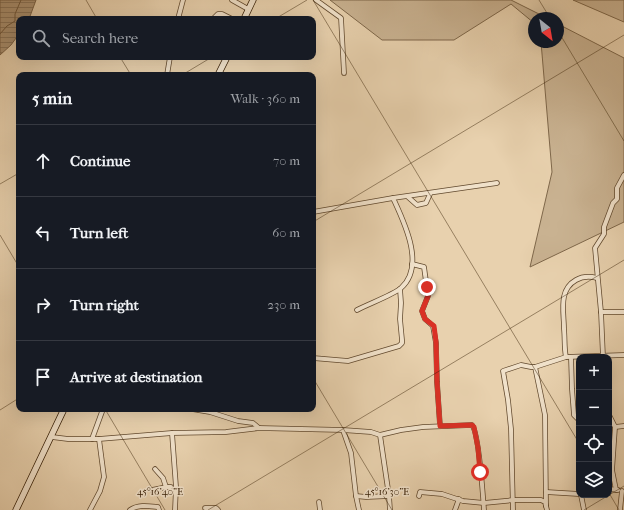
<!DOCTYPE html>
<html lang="en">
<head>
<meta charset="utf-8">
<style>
	:root { --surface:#171b24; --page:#20242c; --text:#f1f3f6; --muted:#9ea1a6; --line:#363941 }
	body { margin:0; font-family:"IM FELL French Canon",serif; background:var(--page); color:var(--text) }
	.controls { position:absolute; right:12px; bottom:12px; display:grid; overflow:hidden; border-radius:8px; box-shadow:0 4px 16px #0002 }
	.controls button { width:36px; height:36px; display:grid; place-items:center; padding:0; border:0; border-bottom:1px solid var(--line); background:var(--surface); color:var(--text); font:20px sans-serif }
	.compass { position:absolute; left:528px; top:12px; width:36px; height:36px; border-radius:50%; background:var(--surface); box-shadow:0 4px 16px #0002; rotate:149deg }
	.stop { position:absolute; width:12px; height:12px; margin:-9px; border:3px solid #d93025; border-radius:50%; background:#fff }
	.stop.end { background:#d93025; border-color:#fff; box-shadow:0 1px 4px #0008 }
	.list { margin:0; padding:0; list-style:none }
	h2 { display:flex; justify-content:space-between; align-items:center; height:52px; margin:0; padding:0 16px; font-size:17px }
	h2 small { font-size:13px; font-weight:400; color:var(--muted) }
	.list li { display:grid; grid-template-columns:26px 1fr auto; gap:12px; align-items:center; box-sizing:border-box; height:72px; padding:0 16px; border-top:1px solid var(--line) }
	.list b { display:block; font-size:15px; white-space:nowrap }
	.list em { font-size:13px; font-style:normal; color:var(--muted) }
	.icon { flex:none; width:22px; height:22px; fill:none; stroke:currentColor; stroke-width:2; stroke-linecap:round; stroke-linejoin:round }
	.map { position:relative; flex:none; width:624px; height:510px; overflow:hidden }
	.search { position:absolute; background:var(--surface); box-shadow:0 4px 16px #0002; left:16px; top:16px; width:300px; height:44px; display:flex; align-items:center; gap:10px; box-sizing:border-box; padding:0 14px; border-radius:8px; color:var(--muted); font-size:15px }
	.panel { position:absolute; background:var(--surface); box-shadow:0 4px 16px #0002; left:16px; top:72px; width:300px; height:340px; border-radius:8px }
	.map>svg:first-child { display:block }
	.grass { fill:#c9b291; stroke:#7e674a }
	.water { fill:url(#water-rules); stroke:#7b6347 }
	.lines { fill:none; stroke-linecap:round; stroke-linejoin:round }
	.shore { stroke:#70583c; stroke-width:1 }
	.minor-casing { stroke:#61492e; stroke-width:5.5 }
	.secondary-casing { stroke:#341c03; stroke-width:7 }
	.minor { stroke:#f0e1ca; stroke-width:4 }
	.secondary { stroke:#f0e1ca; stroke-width:5.5 }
	.route { stroke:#d93025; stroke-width:5 }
	.ticks { fill:none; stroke:#341c03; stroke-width:1; stroke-opacity:0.45 }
	.ticks-label { font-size:10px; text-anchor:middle; fill:#341c03; stroke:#f0e1ca; stroke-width:3; stroke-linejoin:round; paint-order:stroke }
</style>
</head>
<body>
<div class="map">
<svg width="624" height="510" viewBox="0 0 624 510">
	<defs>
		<pattern id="water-rules" width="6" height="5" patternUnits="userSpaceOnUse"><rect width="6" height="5" fill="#ab9374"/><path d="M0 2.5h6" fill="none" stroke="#8c775d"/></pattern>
	</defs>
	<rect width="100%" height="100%" fill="#e8d1ae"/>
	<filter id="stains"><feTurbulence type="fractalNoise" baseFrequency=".005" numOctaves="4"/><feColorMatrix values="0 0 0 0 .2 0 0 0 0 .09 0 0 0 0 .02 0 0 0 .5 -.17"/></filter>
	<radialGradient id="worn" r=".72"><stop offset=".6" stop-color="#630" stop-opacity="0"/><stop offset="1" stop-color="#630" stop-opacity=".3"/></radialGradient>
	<!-- grass -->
	<g class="grass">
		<polygon points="330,0 511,0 547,18 534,18 534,23 511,4 454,40 382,40"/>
		<polygon points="573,0 624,0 624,22"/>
		<polygon points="558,24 624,58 624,222 530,267 552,172 541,42 558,42"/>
	</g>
	<!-- water -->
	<polygon class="water" points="0,0 36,0 29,19 19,19 19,34 11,45 0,55"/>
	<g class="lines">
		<!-- shore -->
		<polyline class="shore" points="0,34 7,26 15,21 15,14 21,0"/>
		<!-- minor casing -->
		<g class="minor-casing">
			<g id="minor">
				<polyline points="232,0 248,9"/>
				<polyline points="316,0 341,18 344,73"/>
				<polyline points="178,19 183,0"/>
				<polyline points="213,19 218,14 222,14 232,19"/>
				<polyline points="167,75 170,57"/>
				<polyline points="408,197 417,205 426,203 430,194"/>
				<polyline points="313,212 393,198 497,183"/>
				<polyline points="412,264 424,267 428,296 422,311 425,319 433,326 436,343 437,382 440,426"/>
				<path d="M357,310c11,-6 36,-15 44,-22 25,-22 3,-66 -8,-90"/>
				<polyline points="601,312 624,312"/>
				<path d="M566,357c-2,-9 -1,-19 -2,-28 0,-17 -6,-39 12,-49 7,-4 13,-4 21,-2"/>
				<polyline points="571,357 572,389 574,415 579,420"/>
				<polyline points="603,357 601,312 595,248 604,234 604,227 613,203 617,199 617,188 624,175"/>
				<polyline points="313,358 348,361 399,346 402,343 402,340 400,319 401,303 400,289"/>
				<polyline points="535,367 545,415 546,506"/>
				<polyline points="192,409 210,412 238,421 253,423 259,428"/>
				<polyline points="609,415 615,427 624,426"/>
				<polyline points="615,427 612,470 616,490"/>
				<polyline points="343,430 351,453 356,496 359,510"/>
				<polyline points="172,433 176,487 175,510"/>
				<polyline points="380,435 389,496 390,510"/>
				<path d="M52,437l16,2h31l73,-6 54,-1 33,-4 84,2 28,2 9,3 21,-5 22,-3 49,-2c7,8 11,72 12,85"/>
				<polyline points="92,439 103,409"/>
				<polyline points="155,469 163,478 166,487 171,487"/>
				<polyline points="609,489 618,490"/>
				<polyline points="152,490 167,487"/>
				<polyline points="546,492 579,494"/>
				<polyline points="581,495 584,510"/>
				<polyline points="356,496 366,497 389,496"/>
				<polyline points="419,496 420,492 442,494 463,501 484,503 514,500 541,500 545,502 547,510"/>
				<polyline points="319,502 320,510"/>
				<polyline points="205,508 216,508 218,510"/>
				<polyline points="90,510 100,491 104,477 99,439"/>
				<path d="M130,510c8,-6 19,-4 28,-3l1,3"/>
				<polyline points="455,510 459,499"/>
				<polyline points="513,510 511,429 508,400 503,371 521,365 531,367 535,367 566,357 624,355"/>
				<polyline points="620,510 622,491"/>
			</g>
		</g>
		<!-- secondary casing -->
		<g class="secondary-casing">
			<g id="secondary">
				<polyline points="244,19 253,0"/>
				<polyline points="218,75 227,57"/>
				<polyline points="16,510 64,409"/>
			</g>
		</g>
		<!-- minor -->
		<use href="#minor" class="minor"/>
		<!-- secondary -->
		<use href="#secondary" class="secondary"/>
	</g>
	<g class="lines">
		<!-- route -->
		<polyline class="route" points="427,287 428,296 422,311 425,319 434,326 436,342 437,382 440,426 472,425 474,427 478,448 480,472"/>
	</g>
	<!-- ticks -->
	<path class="ticks" d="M86,0l11,19M313,0l266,443M539,0l11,18M275,19l32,-19M558,31l66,110M120,57l11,18M182,75l30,-18M0,184l19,-11M313,222l311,-187M0,235l19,32M313,378l79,132M105,409l60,101M0,410l19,-12M609,493l10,17M609,495l15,-9M208,510l416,-250M584,510l25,-15"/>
	<g class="ticks-label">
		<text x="160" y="495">45°16'40"E</text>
		<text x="387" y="495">45°16'30"E</text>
	</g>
	<rect width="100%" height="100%" filter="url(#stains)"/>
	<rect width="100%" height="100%" fill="url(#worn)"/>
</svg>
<div class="controls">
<button>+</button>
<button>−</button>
<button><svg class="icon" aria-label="locate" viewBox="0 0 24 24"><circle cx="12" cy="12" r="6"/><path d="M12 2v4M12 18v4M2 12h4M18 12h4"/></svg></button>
<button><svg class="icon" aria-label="layers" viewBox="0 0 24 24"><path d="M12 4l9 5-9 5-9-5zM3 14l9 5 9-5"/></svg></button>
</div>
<svg class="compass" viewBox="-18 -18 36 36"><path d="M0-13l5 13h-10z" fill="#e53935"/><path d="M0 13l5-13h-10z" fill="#9ea1a6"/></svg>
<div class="stop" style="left:480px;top:472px"></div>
<div class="stop end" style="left:427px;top:287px"></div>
<div class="search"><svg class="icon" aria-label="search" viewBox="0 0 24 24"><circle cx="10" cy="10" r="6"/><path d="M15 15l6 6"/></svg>Search here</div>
<section class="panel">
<h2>5 min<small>Walk · 360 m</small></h2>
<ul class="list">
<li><svg class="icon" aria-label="ahead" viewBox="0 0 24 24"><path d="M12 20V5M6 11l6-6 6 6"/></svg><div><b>Continue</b></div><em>70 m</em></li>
<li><svg class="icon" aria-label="left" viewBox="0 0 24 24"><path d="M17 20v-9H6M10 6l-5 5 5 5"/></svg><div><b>Turn left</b></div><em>60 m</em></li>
<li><svg class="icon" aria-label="right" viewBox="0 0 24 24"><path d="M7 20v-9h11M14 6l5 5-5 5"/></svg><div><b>Turn right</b></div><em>230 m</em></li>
<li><svg class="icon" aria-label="arrive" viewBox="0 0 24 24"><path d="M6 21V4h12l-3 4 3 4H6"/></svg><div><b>Arrive at destination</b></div></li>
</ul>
</section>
</div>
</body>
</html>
